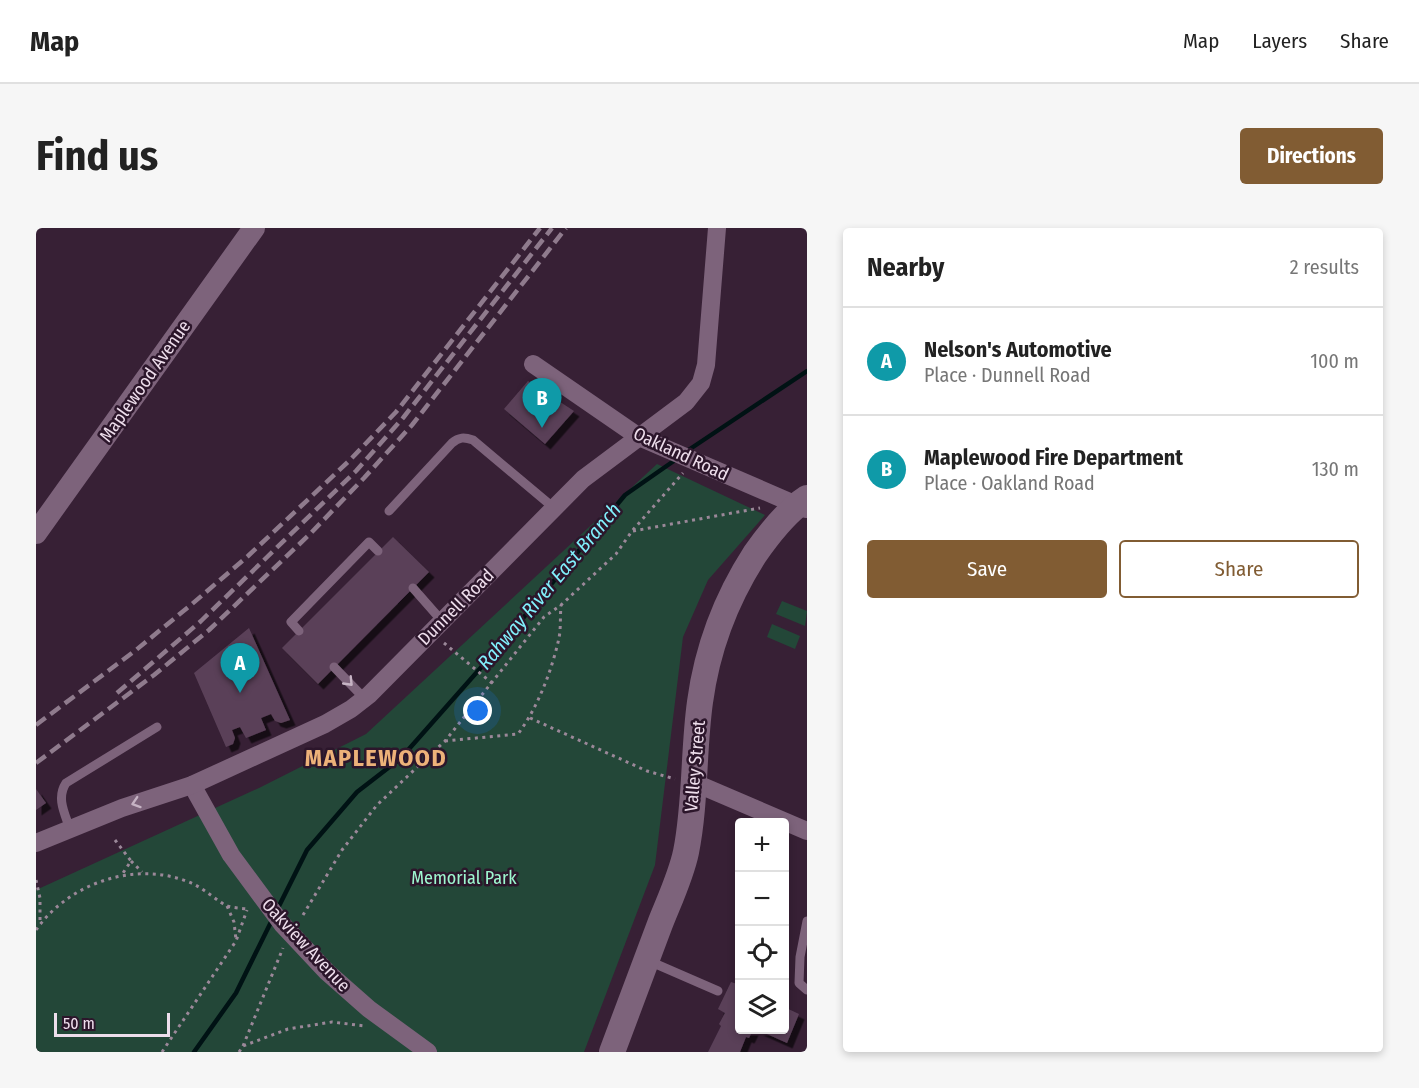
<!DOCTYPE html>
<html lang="en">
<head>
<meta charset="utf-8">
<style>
	:root { --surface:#fff; --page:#f6f6f6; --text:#222; --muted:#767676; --line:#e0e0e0; --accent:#815c33 }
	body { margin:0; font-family:"Fira Sans Condensed",sans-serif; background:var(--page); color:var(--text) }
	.controls { position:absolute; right:18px; bottom:18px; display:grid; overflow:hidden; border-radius:6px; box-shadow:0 3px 9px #0003 }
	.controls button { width:54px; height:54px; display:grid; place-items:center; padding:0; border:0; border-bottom:2px solid var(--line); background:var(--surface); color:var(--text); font:30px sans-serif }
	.scale { position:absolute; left:18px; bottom:15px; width:116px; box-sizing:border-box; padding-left:6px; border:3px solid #eedeec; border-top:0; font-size:16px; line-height:21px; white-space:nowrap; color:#eedeec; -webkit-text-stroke:4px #2c162b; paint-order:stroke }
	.you { position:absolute; left:442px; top:483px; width:21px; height:21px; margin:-15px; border:4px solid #fff; border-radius:50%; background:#1a73e8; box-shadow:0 0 0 9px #1a73e833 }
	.badge { display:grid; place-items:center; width:39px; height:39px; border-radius:50%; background:var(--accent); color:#fff; font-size:20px; font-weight:700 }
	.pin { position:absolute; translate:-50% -50px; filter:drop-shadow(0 2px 3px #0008) }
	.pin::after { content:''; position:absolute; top:32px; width:21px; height:18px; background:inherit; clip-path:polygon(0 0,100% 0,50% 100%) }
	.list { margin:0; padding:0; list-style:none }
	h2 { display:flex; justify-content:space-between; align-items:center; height:78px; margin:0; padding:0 24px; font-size:26px }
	h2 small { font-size:20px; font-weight:400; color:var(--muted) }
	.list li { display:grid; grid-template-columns:39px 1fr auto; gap:18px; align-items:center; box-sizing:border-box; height:108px; padding:0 24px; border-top:2px solid var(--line) }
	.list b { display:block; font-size:22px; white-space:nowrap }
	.list p { margin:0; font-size:20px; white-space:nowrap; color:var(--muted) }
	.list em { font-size:20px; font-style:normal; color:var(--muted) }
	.actions { display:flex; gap:12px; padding:18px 24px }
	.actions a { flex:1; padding:14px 0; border:2px solid var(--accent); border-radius:6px; text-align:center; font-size:21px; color:var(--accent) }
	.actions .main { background:var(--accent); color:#fff }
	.icon { flex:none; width:33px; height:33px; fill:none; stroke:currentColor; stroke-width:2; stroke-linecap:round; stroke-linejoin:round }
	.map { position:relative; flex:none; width:771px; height:824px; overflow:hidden; border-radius:6px }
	header { display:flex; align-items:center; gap:36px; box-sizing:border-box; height:84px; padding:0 30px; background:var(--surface); border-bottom:2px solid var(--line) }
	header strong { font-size:28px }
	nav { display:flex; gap:33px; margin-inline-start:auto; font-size:21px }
	.intro { display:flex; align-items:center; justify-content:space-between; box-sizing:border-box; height:144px; padding:0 36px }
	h1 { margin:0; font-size:42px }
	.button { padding:15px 27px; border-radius:6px; background:var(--accent); color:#fff; font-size:21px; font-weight:700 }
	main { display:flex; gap:36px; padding:0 36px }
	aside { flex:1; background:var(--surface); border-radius:6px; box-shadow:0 3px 9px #0003 }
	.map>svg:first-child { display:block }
	.green { fill:#234738 }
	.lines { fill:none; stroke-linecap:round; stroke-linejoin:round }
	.stream { stroke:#001214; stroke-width:4.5 }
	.building { fill:#5a4158; filter:url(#shadow) }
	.path { stroke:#9b8899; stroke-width:3; stroke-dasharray:3 4.5; stroke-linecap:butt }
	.service { stroke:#7d637b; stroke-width:9 }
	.minor { stroke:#7d637b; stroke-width:18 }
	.tertiary { stroke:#7d637b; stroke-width:22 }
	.secondary { stroke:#7d637b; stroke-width:26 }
	.rail { stroke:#8f7b8d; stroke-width:4.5; stroke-dasharray:12 6; stroke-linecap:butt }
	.oneway { stroke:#c6b3c4 }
	.labels { text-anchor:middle; stroke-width:5; stroke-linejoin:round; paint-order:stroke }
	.street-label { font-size:18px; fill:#eedeec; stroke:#2c162b }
	.park-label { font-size:18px; fill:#9ef8d0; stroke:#2c162b }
	.water-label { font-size:20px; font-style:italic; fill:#81f0fc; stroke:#2c162b }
	.district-label { font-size:24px; font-weight:bold; letter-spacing:1.5px; fill:#edb279; stroke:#2c162b }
</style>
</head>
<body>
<header>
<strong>Map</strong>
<nav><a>Map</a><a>Layers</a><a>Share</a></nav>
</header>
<div class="intro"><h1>Find us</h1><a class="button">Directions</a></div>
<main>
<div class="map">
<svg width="771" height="824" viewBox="0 0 771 824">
	<defs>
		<filter id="shadow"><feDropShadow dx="5.5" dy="5.5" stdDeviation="0" flood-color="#0009"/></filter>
	</defs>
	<rect width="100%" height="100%" fill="#372035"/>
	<!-- green -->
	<g class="green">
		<polygon points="621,236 729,287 672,352 647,409 619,637 548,824 0,824 0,662 223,560 330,506"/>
		<polygon points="746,373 771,383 769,398 740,386"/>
		<polygon points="736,396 764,408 759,421 731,409"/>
	</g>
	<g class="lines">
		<!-- stream -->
		<g class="stream">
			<polyline points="651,223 771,143"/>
			<polyline points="241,682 271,622 321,564 365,530 464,418 589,267 642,230"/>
			<polyline points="158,824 200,765 236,692"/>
		</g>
	</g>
	<!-- building -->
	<g class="building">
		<polygon points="492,153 538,183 509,216 468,181"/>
		<polygon points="357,309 393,344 282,456 246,420"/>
		<polygon points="213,400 254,492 245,495 239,493 235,486 225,490 230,502 210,510 204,499 196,502 199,510 197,516 190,519 158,445"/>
		<polygon points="0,561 10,575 0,582"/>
		<polygon points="695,754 704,757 704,802 717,802 713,810 710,809 704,824 672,824 685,798 683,796 689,785 682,781"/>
		<polygon points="748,779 763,786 751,815 722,802 748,802"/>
	</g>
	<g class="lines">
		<!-- path -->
		<g class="path">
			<polyline points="597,303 724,280"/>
			<polyline points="408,415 457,456"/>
			<polyline points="494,490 611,543 639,551"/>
			<path d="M409,513l73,-7c20,-27 34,-64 41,-96 2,-10 1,-22 2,-33"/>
			<polyline points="79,612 95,633 85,648"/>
			<polyline points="95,633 106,644"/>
			<polyline points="0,652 4,670 4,694"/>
			<polyline points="191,678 198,694 200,712"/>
			<polyline points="267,687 306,622 341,577 409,513 508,389 525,377 580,326 596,303 647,245"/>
			<path d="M0,702c32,-46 97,-69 150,-49 15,5 26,16 39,24 6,3 16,3 22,4"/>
			<polyline points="207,818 247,720"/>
			<polyline points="126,824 200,713 211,682"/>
			<polyline points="203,824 207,818 252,801 296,794 329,798"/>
		</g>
		<!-- service -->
		<g class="service">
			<path d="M353,283l63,-68c7,-6 12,-6 21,-3l81,68"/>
			<polyline points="377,360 406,393"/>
			<polyline points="263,403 255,394 333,314 342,323"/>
			<polyline points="298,439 328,470"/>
			<path d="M34,601c-5,-15 -14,-31 -4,-46l91,-56"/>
			<polyline points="771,693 764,729 763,755 771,762"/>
			<polyline points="613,733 682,763"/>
		</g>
		<!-- minor -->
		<g class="minor">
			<polyline points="497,136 603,209 770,281"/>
			<polyline points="659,555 771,603"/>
			<polyline points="156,557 195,627 246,696 291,744 333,781 392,824"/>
			<polyline points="0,615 86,580 156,557 289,496 315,481 333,467 547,251 650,174 665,155 670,137 681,0"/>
		</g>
		<!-- tertiary -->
		<polyline class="tertiary" points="0,305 218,0"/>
		<!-- secondary -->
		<path class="secondary" d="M576,824c16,-43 32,-85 48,-128 9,-23 21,-48 26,-72 10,-50 7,-100 14,-150 7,-52 26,-103 55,-148 14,-20 32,-43 52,-56"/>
		<!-- rail -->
		<g class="rail">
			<polyline points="81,465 165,393 320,243 367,190 516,0"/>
			<polyline points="0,497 100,422 156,376 212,328 314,232 360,184 504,0"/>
			<polyline points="0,535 118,447 173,402 274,306 328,250 376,197 530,0"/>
		</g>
	</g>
	<!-- one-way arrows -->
	<defs><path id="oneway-chevron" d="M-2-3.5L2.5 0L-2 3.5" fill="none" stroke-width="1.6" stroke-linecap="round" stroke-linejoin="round" transform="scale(1.5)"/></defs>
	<g class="oneway">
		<use href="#oneway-chevron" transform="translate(313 454) rotate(46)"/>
		<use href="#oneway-chevron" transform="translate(100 575) rotate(162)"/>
	</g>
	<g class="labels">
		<!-- street labels -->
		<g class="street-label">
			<text transform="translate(109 153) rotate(-55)" y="6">Maplewood Avenue</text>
			<text transform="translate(645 226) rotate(25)" y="6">Oakland Road</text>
			<text transform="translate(420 379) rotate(-45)" y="6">Dunnell Road</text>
			<text transform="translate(659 538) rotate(-85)" y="6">Valley Street</text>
			<text transform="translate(270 717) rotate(47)" y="6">Oakview Avenue</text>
		</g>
		<!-- park labels -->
		<g class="park-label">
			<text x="428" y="656">Memorial Park</text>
		</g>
		<!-- water labels -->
		<g class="water-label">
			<text transform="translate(513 358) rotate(-50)" y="7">Rahway River East Branch</text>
		</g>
		<!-- district labels -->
		<g class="district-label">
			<text x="340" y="538">MAPLEWOOD</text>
		</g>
	</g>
</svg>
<div class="controls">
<button>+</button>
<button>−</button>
<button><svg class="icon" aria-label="locate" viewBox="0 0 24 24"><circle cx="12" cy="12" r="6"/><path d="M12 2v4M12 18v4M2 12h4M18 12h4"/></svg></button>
<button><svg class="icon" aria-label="layers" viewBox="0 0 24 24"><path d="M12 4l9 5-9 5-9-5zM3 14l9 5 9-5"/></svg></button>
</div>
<div class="scale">50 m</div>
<div class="you"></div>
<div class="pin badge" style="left:204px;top:465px;background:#0f9aa8">A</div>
<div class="pin badge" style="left:506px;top:200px;background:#0f9aa8">B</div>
</div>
<aside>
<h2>Nearby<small>2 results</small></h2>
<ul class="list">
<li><span class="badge" style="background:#0f9aa8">A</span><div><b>Nelson's Automotive</b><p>Place · Dunnell Road</p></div><em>100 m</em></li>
<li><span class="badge" style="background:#0f9aa8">B</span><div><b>Maplewood Fire Department</b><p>Place · Oakland Road</p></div><em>130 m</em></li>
</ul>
<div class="actions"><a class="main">Save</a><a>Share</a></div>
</aside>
</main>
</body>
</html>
